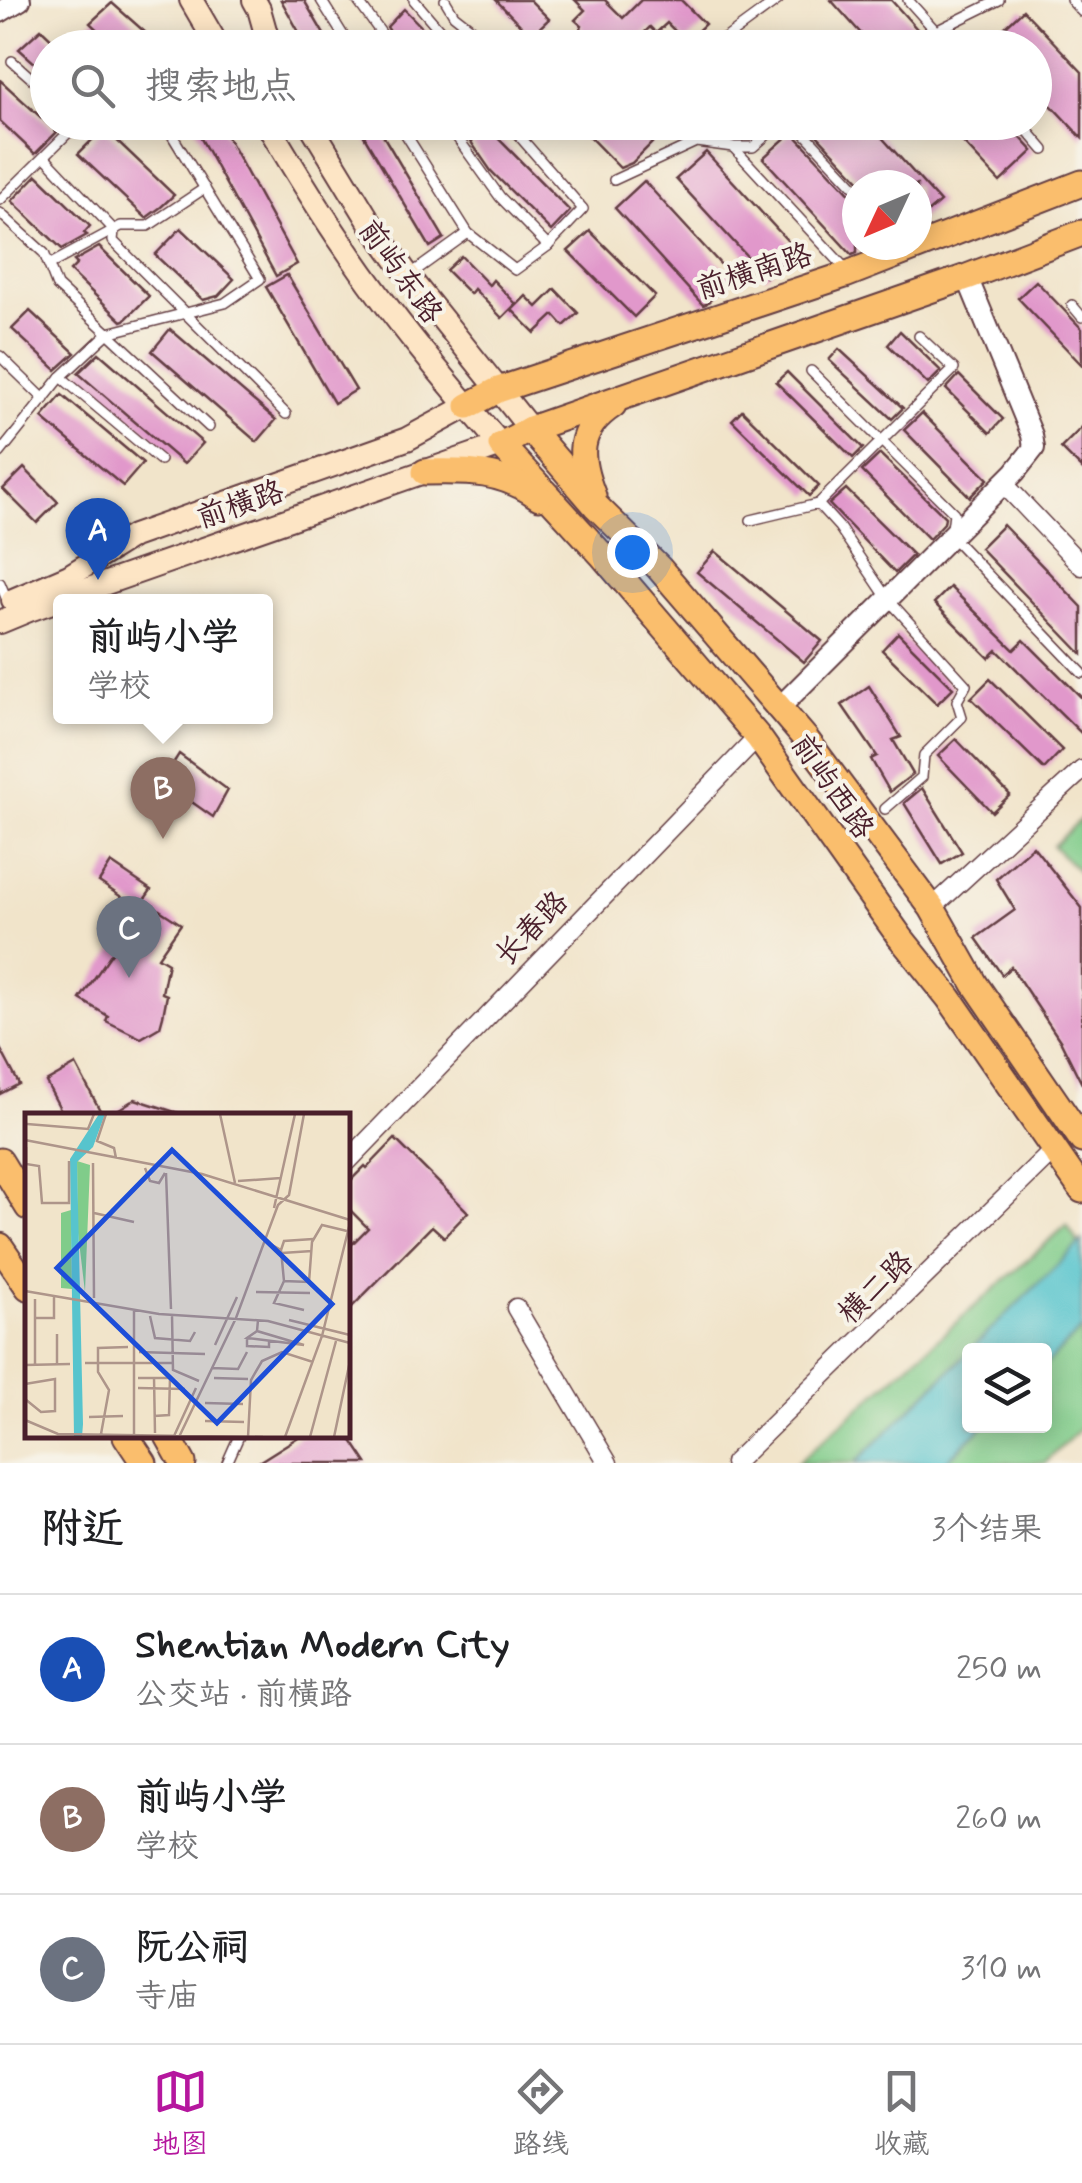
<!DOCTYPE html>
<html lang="zh">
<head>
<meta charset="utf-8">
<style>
	:root { --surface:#fff; --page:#f2f2f2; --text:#202124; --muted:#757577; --line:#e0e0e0; --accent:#b5179e }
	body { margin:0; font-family:Mynerve,"LXGW WenKai TC",sans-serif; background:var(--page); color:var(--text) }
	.controls { position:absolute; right:30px; bottom:30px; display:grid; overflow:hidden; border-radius:10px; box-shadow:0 5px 25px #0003 }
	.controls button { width:90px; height:90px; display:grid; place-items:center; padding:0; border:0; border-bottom:2px solid var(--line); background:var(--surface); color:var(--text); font:50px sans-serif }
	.compass { position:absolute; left:842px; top:170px; width:90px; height:90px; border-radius:50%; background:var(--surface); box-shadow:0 5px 25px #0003; rotate:226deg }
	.you { position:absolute; left:632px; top:552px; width:35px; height:35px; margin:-25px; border:8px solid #fff; border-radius:50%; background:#1a73e8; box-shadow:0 0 0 15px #1a73e833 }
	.badge { display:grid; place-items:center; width:65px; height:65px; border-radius:50%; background:var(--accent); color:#fff; font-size:32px; font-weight:700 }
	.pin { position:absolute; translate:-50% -82px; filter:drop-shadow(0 2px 5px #0008) }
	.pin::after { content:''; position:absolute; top:52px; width:35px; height:30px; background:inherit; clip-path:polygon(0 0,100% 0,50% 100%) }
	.popup { position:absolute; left:53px; top:594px; width:220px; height:130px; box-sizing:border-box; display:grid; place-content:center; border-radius:10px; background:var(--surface); filter:drop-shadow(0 2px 8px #0005); font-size:32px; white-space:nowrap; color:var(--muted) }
	.popup b { font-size:38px; color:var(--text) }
	.popup::after { content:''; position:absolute; left:50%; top:100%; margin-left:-20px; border:20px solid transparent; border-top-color:var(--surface) }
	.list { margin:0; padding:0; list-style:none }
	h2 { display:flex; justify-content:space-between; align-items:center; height:130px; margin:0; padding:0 40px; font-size:42px }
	h2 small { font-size:32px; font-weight:400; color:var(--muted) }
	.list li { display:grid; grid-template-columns:65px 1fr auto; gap:30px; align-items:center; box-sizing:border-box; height:150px; padding:0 40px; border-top:2px solid var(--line) }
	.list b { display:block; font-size:38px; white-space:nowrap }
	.list p { margin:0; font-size:32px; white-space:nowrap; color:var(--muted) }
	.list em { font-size:32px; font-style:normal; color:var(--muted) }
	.icon { flex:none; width:55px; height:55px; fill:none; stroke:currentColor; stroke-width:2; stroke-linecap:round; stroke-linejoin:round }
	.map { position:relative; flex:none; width:1082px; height:1463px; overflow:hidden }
	.search { position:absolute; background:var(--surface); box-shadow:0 5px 25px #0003; left:30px; right:30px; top:30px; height:110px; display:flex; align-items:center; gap:25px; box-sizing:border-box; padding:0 35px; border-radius:55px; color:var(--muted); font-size:38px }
	.sheet { height:580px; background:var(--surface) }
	nav { display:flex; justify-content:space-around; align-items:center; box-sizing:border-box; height:140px; border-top:2px solid var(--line); background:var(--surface); font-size:28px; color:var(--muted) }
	nav a { display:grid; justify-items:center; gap:5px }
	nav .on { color:var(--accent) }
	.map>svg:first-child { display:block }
	.green { fill:#80cc8a; stroke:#65765a; stroke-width:2.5 }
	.water { fill:#57c4cd; stroke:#50727c; stroke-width:2.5 }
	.building { fill:#e198cb }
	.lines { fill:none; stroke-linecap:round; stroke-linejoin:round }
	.service-casing { stroke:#633d43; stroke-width:12 }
	.minor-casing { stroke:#633d43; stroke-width:21 }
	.tertiary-casing { stroke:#633d43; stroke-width:24 }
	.secondary-casing { stroke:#633d43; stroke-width:26 }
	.primary-casing { stroke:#633d43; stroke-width:29 }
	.service { stroke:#fff; stroke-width:9 }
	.minor { stroke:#fff; stroke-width:18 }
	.tertiary { stroke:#fff; stroke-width:20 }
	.secondary { stroke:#fde5c5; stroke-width:22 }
	.primary { stroke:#fabe6d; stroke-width:25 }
	.labels { text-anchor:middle; stroke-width:8; stroke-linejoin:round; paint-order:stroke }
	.street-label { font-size:30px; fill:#4a1f2b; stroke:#f7f3e8 }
	.inset-road { fill:none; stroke:#ae958a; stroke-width:2.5 }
	.view { fill:#1d4ed8; fill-opacity:0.15; stroke:#1d4ed8; stroke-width:5 }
	.inset-edge { fill:none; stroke:#4a1f2b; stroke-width:5 }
</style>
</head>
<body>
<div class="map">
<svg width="1082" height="1463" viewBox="0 0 1082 1463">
	<rect width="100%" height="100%" fill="#f7f3e8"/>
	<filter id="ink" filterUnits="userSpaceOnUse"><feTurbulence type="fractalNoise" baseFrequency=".01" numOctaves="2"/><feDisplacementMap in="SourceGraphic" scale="20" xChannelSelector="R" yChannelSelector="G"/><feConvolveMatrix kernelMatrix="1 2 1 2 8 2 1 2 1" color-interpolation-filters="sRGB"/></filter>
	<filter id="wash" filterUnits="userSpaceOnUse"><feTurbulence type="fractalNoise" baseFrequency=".0048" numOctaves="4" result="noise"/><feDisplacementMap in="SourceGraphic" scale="40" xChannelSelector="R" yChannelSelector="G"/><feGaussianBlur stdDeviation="2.25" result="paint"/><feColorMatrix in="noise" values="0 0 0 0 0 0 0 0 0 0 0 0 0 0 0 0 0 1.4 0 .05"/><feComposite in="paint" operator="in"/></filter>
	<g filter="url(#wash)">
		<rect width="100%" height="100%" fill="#f1e4ca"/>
		<!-- green -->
		<g class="green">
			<polygon points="1082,818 1082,875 1053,846"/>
			<polygon points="1067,1225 1079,1244 855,1463 797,1463"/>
			<polygon points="1082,1329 1082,1427 1045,1463 944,1463 983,1426 1044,1426 1045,1365"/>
		</g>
		<!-- water -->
		<g class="water">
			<polygon points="1082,1241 1082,1329 1045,1365 1044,1350 970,1350"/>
			<polygon points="970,1351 970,1426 983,1426 944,1463 855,1463"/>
		</g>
		<g id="blocks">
			<!-- building -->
			<g class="building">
				<polygon points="281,0 304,0 332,48 308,48"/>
				<polygon points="496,0 530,0 549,19 531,36"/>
				<polygon points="575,0 605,0 623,18 641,0 681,0 705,24 686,42 667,23 656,33 650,27 629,48 623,48 613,38 604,47 599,43 593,46 586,44 581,39 579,32 582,26 575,20 585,10"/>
				<polygon points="831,0 891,0 934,48 874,48"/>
				<polygon points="112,3 163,48 116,48 90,23"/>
				<polygon points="404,9 442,48 400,48 387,27"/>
				<polygon points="1023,10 1082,72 1082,138 1034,87 1034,48 997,48 990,41"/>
				<polygon points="41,29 61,48 48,48 48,75 19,49"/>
				<polygon points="0,80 57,132 35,154 0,121"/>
				<polygon points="192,122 219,122 297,264 276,276"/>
				<polygon points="575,122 631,122 652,143 632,163 620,168"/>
				<polygon points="830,122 868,122 940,202 917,222 917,185 864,185 817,135"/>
				<polygon points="944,122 1006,122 1033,151 1000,182"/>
				<polygon points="378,127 444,238 430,247 364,136"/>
				<polygon points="487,127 570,211 551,231 491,171 471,142"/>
				<polygon points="104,128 174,195 161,207 146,218 78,154"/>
				<polygon points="792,132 857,201 857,253 852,255 763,158"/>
				<polygon points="706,152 795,249 766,277 676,179"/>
				<polygon points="37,175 90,226 84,233 87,235 62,249 12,201"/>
				<polygon points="644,181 734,279 706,304 703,305 615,208"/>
				<polygon points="181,228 234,279 218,296 203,300 155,255"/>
				<polygon points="590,231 655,296 634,317 568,251"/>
				<polygon points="99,247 149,296 125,320 122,321 70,271 77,264 74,261"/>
				<polygon points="461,256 489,285 493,280 516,304 502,318 474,289 470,294 446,270"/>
				<polygon points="287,275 356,390 334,403 266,287"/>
				<polygon points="1036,281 1082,329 1082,365 1018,298"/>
				<polygon points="555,289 578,313 564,326 554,315 535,333 512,310 526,296 537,307"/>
				<polygon points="30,311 75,353 56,370 12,329"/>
				<polygon points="170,329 276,420 257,442 152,351"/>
				<polygon points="900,331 941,371 928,384 888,345"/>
				<polygon points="839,349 903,408 892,419 829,360"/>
				<polygon points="99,353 203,443 184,464 78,373"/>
				<polygon points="787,372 863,448 853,458 776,382"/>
				<polygon points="959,375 1003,419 990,433 946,389"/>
				<polygon points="62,395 143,463 123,486 42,418"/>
				<polygon points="742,410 819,486 809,496 732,420"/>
				<polygon points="922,413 988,479 970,497 904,430"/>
				<polygon points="1082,427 1082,469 1061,448"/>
				<polygon points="880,454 945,517 944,523 929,539 862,471"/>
				<polygon points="24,468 58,502 37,523 3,489"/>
				<polygon points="846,489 913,555 895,573 829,504"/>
				<polygon points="1003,525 1082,607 1082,654 980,548"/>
				<polygon points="715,551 822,641 804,662 697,572"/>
				<polygon points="950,587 1014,650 1024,640 1082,698 1082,734 997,650 989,658 934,603"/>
				<polygon points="898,633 953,688 937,704 882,650"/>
				<polygon points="990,679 1062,750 1044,769 971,698"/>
				<polygon points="869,686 901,737 893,740 913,774 890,792 871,759 877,756 842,705"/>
				<polygon points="956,739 1010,795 992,812 938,756"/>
				<polygon points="179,754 228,790 213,817 162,781"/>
				<polygon points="922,788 962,852 942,864 904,803"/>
				<polygon points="1033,846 1082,908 1082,1084 1061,1042 1011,967 1002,975 976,938 1015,910 996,879"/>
				<polygon points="111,863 151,890 144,900 181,924 158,957 168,963 162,993 167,995 163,1016 160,1027 141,1038 106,1021 108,1016 80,999 141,910 99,882"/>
				<polygon points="0,1048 19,1084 0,1094"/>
				<polygon points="76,1065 103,1116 64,1116 46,1082"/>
				<polygon points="135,1099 178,1113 178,1116 108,1116"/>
				<polygon points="395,1139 468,1212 444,1237 432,1226 348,1311 348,1248 368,1228 348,1208 348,1183 365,1166 367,1168"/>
				<polygon points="300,1436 349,1436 367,1463 257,1463"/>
			</g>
		</g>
	</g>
	<g filter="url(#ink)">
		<use href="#blocks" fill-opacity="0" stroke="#633d43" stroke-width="2.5"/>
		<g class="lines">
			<!-- service casing -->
			<g class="service-casing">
				<g id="service">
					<polyline points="321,0 351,48"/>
					<polyline points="357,0 392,48"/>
					<polyline points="414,0 455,48"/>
					<polyline points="445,0 454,15 496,48"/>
					<polyline points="908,0 951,48"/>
					<polyline points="1071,0 1082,12"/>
					<polyline points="936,31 999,0"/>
					<polyline points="704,48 726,38 778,0"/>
					<polyline points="12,61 48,93"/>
					<polyline points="398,122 468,233 515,270 548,246 500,197 446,122"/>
					<polyline points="507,122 583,209 548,246"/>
					<polyline points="794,122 857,189"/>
					<polyline points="1020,122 1044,150"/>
					<polyline points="80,123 90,126 99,122"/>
					<polyline points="733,147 753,147 782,122"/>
					<polyline points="45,157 114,230 113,241 286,414"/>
					<polyline points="614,180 696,142 733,147 845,268 845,272"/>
					<polyline points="0,200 79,122"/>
					<polyline points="0,213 44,253 57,286 108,333 61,377 0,453"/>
					<polyline points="49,265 121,226 148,226 205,188"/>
					<polyline points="411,274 468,233"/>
					<polyline points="1072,305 1082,317"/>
					<polyline points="108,333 225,303 260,279 164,122"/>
					<polyline points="108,333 209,427"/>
					<polyline points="0,356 44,399"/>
					<polyline points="811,371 954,513 951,536 1082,673"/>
					<polyline points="61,377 160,460"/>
					<polyline points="818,504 954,369 919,336"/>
					<polyline points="751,520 818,504 839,527 887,598 966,685 957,701 962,717 924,755 922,777 885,809"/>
					<polyline points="0,583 7,600"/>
					<polyline points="227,1463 239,1436"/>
				</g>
			</g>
			<!-- minor casing -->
			<g class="minor-casing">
				<g id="minor">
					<polyline points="1003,483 1082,566"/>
					<polyline points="932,908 1082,770"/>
					<polyline points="348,1161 758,737"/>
					<polyline points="516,1308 608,1463"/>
					<polyline points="734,1463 1055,1149"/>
				</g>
			</g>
			<!-- tertiary casing -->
			<g class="tertiary-casing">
				<g id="tertiary">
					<polyline points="0,12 20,0"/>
					<polyline points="780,707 1015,472 1034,448 1032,435 967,277"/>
				</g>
			</g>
			<!-- secondary casing -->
			<g class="secondary-casing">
				<g id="secondary">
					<polyline points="191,0 219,48"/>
					<polyline points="254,0 259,9 270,48"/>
					<polyline points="309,122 371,224 415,285 530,429"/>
					<polyline points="13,600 69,576 133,536 407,439 468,406"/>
					<path d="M0,622l29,-12 472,-165c-55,-64 -110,-129 -157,-199 -28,-40 -53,-82 -78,-124"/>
				</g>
			</g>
			<!-- primary casing -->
			<g class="primary-casing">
				<g id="primary">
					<polyline points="1082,233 967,277 530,429 501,445 603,556 758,737 900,937 949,998 1082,1190"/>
					<polyline points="468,406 498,390 845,275 1082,183"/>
					<polyline points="530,429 596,506 659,568 805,738 932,908 975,984 1082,1140"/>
					<path d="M425,472c43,-1 77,-2 114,25"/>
					<path d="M593,496c-15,-38 -18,-66 20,-91"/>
					<polyline points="0,1161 28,1207"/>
					<polyline points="0,1246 28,1287"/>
					<polyline points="126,1436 144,1463"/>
					<polyline points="168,1436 183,1463"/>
				</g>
			</g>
			<!-- service -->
			<use href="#service" class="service"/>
			<!-- minor -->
			<use href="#minor" class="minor"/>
			<!-- tertiary -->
			<use href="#tertiary" class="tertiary"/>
			<!-- secondary -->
			<use href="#secondary" class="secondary"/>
			<!-- primary -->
			<use href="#primary" class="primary"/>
		</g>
	</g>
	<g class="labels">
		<!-- street labels -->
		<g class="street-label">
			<text transform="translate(401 271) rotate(54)" y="10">前屿东路</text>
			<text transform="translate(754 271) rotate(-18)" y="10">前横南路</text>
			<text transform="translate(240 504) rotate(-19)" y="10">前横路</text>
			<text transform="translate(833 786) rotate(55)" y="10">前屿西路</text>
			<text transform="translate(531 928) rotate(-46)" y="10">长春路</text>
			<text transform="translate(875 1287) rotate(-44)" y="10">横二路</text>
		</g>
	</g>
	<!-- overview -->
	<g transform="translate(25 1113)">
		<rect width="325" height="325" fill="#f1e4ca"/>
		<path d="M52,48l13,4 -5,127 -7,-59zM46,97l1,79 -11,-1v-75z" fill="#80cc8a"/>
		<path d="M74,1h6l-12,33 -16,15 6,262 -1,13h-8l-4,-278z" fill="#57c4cd"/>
		<path class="inset-road" d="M81,1l-9,27 17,7 2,10M195,1l15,69M2,11l61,5 6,-15M0,27l177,34 148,46M1,34v17l13,2 3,37h27v-42M68,50l1,135M120,55l5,13 9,2 6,-10M141,60l5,136M213,68l43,-3M249,95l21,-94M69,100l40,9M240,128l16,9 3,31 25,1 3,-40 10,-17 25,6M256,137l3,-9 29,-2M257,140l30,-2M259,168l-10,22 30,7M0,178l134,23 109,7 82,22M231,179l54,1M10,186v66M147,202l1,55 26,11M125,203l5,22 35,3 5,-9M10,205h19v-21M264,207l61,15M232,218l-10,7 57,7 -47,-14 1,-11M32,221v31M222,225v8l22,1v-7M190,232l22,-48M114,239l66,2M60,250h88M0,252l45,-1M187,255l26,1 9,-17M129,264l1,56M113,265h32l-1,37 -15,1M189,265l34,1M0,271l30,-5v32l-14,1 -16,-13M113,275l47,1M180,290l38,1M64,304l34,-1M0,307l33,14 205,3M180,308l39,1M76,321l8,-44 -11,-18v-24l30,-1M149,323l22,-48M109,324v-127M154,324l57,-119 42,-113 11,-10 15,-81M223,324l3,-57 11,-19 20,-9 31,10M260,324l37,-101 28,-113M285,324l26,-96M309,324l16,-76"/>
		<path class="view" d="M147,37l160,154 -115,119 -160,-155z"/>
		<rect width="325" height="325" class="inset-edge"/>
	</g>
</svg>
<div class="controls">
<button><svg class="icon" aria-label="layers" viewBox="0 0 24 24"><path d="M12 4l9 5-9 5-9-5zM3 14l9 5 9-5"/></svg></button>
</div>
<svg class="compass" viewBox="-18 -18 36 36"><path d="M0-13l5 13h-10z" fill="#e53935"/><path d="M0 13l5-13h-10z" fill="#757577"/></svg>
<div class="you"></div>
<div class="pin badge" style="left:98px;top:580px;background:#1a4fb4">A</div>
<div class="pin badge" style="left:163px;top:839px;background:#8d6e63">B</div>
<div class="popup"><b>前屿小学</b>学校</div>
<div class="pin badge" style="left:129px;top:978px;background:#6b7280">C</div>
<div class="search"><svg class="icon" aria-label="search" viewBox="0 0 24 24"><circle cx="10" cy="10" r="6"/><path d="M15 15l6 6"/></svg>搜索地点</div>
</div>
<section class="sheet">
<h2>附近<small>3个结果</small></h2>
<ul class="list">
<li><span class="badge" style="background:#1a4fb4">A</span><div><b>Shentian Modern City</b><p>公交站 · 前横路</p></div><em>250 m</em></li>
<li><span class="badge" style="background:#8d6e63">B</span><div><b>前屿小学</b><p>学校</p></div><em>260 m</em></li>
<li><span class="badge" style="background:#6b7280">C</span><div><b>阮公祠</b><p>寺庙</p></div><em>310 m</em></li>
</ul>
</section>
<nav>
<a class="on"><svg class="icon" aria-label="map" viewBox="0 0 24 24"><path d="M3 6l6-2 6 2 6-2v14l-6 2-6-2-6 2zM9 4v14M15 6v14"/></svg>地图</a>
<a><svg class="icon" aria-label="directions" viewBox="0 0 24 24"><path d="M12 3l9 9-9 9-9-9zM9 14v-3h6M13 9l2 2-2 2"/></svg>路线</a>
<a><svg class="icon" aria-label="saved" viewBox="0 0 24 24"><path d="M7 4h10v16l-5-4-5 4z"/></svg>收藏</a>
</nav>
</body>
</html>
